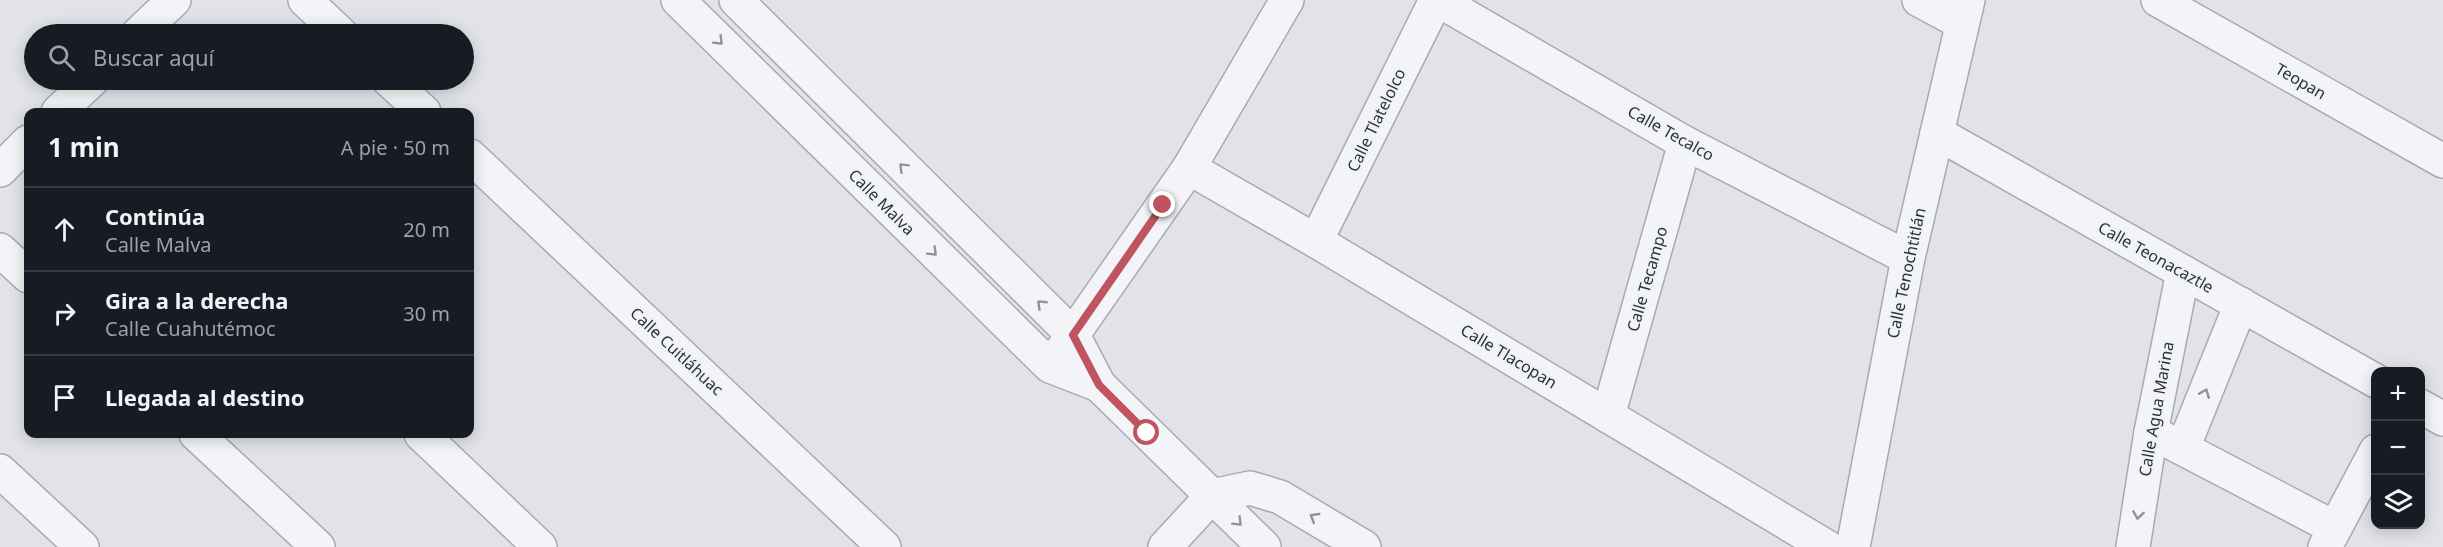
<!DOCTYPE html>
<html lang="es">
<head>
<meta charset="utf-8">
<style>
	:root { --surface:#171b24; --page:#242831; --text:#f1f3f6; --muted:#9ea1a6; --line:#363941 }
	body { margin:0; font-family:"Noto Sans",sans-serif; background:var(--page); color:var(--text) }
	.controls { position:absolute; right:18px; bottom:18px; display:grid; overflow:hidden; border-radius:12px; box-shadow:0 3px 15px #0003 }
	.controls button { width:54px; height:54px; display:grid; place-items:center; padding:0; border:0; border-bottom:2px solid var(--line); background:var(--surface); color:var(--text); font:30px sans-serif }
	.stop { position:absolute; width:18px; height:18px; margin:-14px; border:4px solid #bf5460; border-radius:50%; background:#fff }
	.stop.end { background:#bf5460; border-color:#fff; box-shadow:0 2px 6px #0008 }
	.list { margin:0; padding:0; list-style:none }
	h2 { display:flex; justify-content:space-between; align-items:center; height:78px; margin:0; padding:0 24px; font-size:26px }
	h2 small { font-size:20px; font-weight:400; color:var(--muted) }
	.list li { display:grid; grid-template-columns:39px 1fr auto; gap:18px; align-items:center; box-sizing:border-box; height:84px; padding:0 24px; border-top:2px solid var(--line) }
	.list b { display:block; font-size:22px; white-space:nowrap }
	.list p { margin:0; font-size:20px; white-space:nowrap; color:var(--muted) }
	.list em { font-size:20px; font-style:normal; color:var(--muted) }
	.icon { flex:none; width:33px; height:33px; fill:none; stroke:currentColor; stroke-width:2; stroke-linecap:round; stroke-linejoin:round }
	.map { position:relative; flex:none; width:2443px; height:547px; overflow:hidden }
	.search { position:absolute; background:var(--surface); box-shadow:0 3px 15px #0003; left:24px; top:24px; width:450px; height:66px; display:flex; align-items:center; gap:15px; box-sizing:border-box; padding:0 21px; border-radius:33px; color:var(--muted); font-size:22px }
	.panel { position:absolute; background:var(--surface); box-shadow:0 3px 15px #0003; left:24px; top:108px; width:450px; height:330px; border-radius:12px }
	.map>svg:first-child { display:block }
	.lines { fill:none; stroke-linecap:round; stroke-linejoin:round }
	.minor-casing { stroke:#a7aab2; stroke-width:36 }
	.minor { stroke:#f3f4f7; stroke-width:33 }
	.oneway { stroke:#8f929a }
	.route { stroke:#bf5460; stroke-width:8 }
	.labels { text-anchor:middle; stroke-width:4.5; stroke-linejoin:round; paint-order:stroke }
	.street-label { font-size:16px; fill:#2b313e; stroke:#f0f2f6 }
</style>
</head>
<body>
<div class="map">
<svg width="2443" height="547" viewBox="0 0 2443 547">
	<rect width="100%" height="100%" fill="#e1e3e8"/>
	<g class="lines">
		<!-- minor casing -->
		<g class="minor-casing">
			<g id="minor">
				<polyline points="305,0 341,34"/>
				<polyline points="678,0 1050,366 1099,385"/>
				<polyline points="736,0 1073,335 1099,385 1264,547"/>
				<polyline points="1438,0 1685,143 1908,258"/>
				<polyline points="1919,0 1962,23"/>
				<polyline points="2158,0 2443,161"/>
				<polyline points="138,34 174,0"/>
				<polyline points="389,80 424,112"/>
				<polyline points="58,112 92,80"/>
				<polyline points="1937,133 2376,381"/>
				<polyline points="470,156 884,547"/>
				<polyline points="1189,168 1316,241 1827,547"/>
				<polyline points="0,170 28,142"/>
				<polyline points="1316,241 1436,0"/>
				<polyline points="0,250 28,276"/>
				<polyline points="1060,353 1189,168 1287,0"/>
				<polyline points="2420,406 2443,419"/>
				<polyline points="1608,416 1685,143"/>
				<polyline points="2151,432 2335,528"/>
				<polyline points="196,434 318,547"/>
				<polyline points="421,434 540,547"/>
				<polyline points="2183,448 2241,304"/>
				<polyline points="0,471 82,547"/>
				<polyline points="1212,496 1250,488 1280,497 1364,547"/>
				<polyline points="1165,547 1212,496"/>
				<polyline points="1853,547 1908,258 1968,0"/>
				<polyline points="2133,547 2151,432 2183,272"/>
				<polyline points="2325,547 2376,451"/>
			</g>
		</g>
		<!-- minor -->
		<use href="#minor" class="minor"/>
	</g>
	<!-- one-way arrows -->
	<defs><path id="oneway-chevron" d="M-2-3.5L2.5 0L-2 3.5" fill="none" stroke-width="1.6" stroke-linecap="round" stroke-linejoin="round" transform="scale(1.5)"/></defs>
	<g class="oneway">
		<use href="#oneway-chevron" transform="translate(719 41) rotate(45)"/>
		<use href="#oneway-chevron" transform="translate(903 167) rotate(-135)"/>
		<use href="#oneway-chevron" transform="translate(933 252) rotate(45)"/>
		<use href="#oneway-chevron" transform="translate(1041 304) rotate(-136)"/>
		<use href="#oneway-chevron" transform="translate(2205 393) rotate(-68)"/>
		<use href="#oneway-chevron" transform="translate(2138 515) rotate(99)"/>
		<use href="#oneway-chevron" transform="translate(1314 517) rotate(-149)"/>
		<use href="#oneway-chevron" transform="translate(1238 522) rotate(45)"/>
	</g>
	<g class="lines">
		<!-- route -->
		<polyline class="route" points="1147,433 1099,385 1073,335 1163,205"/>
	</g>
	<g class="labels">
		<!-- street labels -->
		<g class="street-label">
			<text transform="translate(2301 81) rotate(30)" y="6">Teopan</text>
			<text transform="translate(1376 120) rotate(-64)" y="6">Calle Tlatelolco</text>
			<text transform="translate(1671 133) rotate(29)" y="6">Calle Tecalco</text>
			<text transform="translate(882 202) rotate(45)" y="6">Calle Malva</text>
			<text transform="translate(2156 257) rotate(29)" y="6">Calle Teonacaztle</text>
			<text transform="translate(1906 273) rotate(-78)" y="6">Calle Tenochtitlán</text>
			<text transform="translate(1647 279) rotate(-74)" y="6">Calle Tecampo</text>
			<text transform="translate(677 351) rotate(43)" y="6">Calle Cuitláhuac</text>
			<text transform="translate(1509 356) rotate(31)" y="6">Calle Tlacopan</text>
			<text transform="translate(2156 409) rotate(-80)" y="6">Calle Agua Marina</text>
		</g>
	</g>
</svg>
<div class="controls">
<button>+</button>
<button>−</button>
<button><svg class="icon" aria-label="layers" viewBox="0 0 24 24"><path d="M12 4l9 5-9 5-9-5zM3 14l9 5 9-5"/></svg></button>
</div>
<div class="stop" style="left:1147px;top:433px"></div>
<div class="stop end" style="left:1163px;top:205px"></div>
<div class="search"><svg class="icon" aria-label="search" viewBox="0 0 24 24"><circle cx="10" cy="10" r="6"/><path d="M15 15l6 6"/></svg>Buscar aquí</div>
<section class="panel">
<h2>1 min<small>A pie · 50 m</small></h2>
<ul class="list">
<li><svg class="icon" aria-label="ahead" viewBox="0 0 24 24"><path d="M12 20V5M6 11l6-6 6 6"/></svg><div><b>Continúa</b><p>Calle Malva</p></div><em>20 m</em></li>
<li><svg class="icon" aria-label="right" viewBox="0 0 24 24"><path d="M7 20v-9h11M14 6l5 5-5 5"/></svg><div><b>Gira a la derecha</b><p>Calle Cuahutémoc</p></div><em>30 m</em></li>
<li><svg class="icon" aria-label="arrive" viewBox="0 0 24 24"><path d="M6 21V4h12l-3 4 3 4H6"/></svg><div><b>Llegada al destino</b></div></li>
</ul>
</section>
</div>
</body>
</html>
